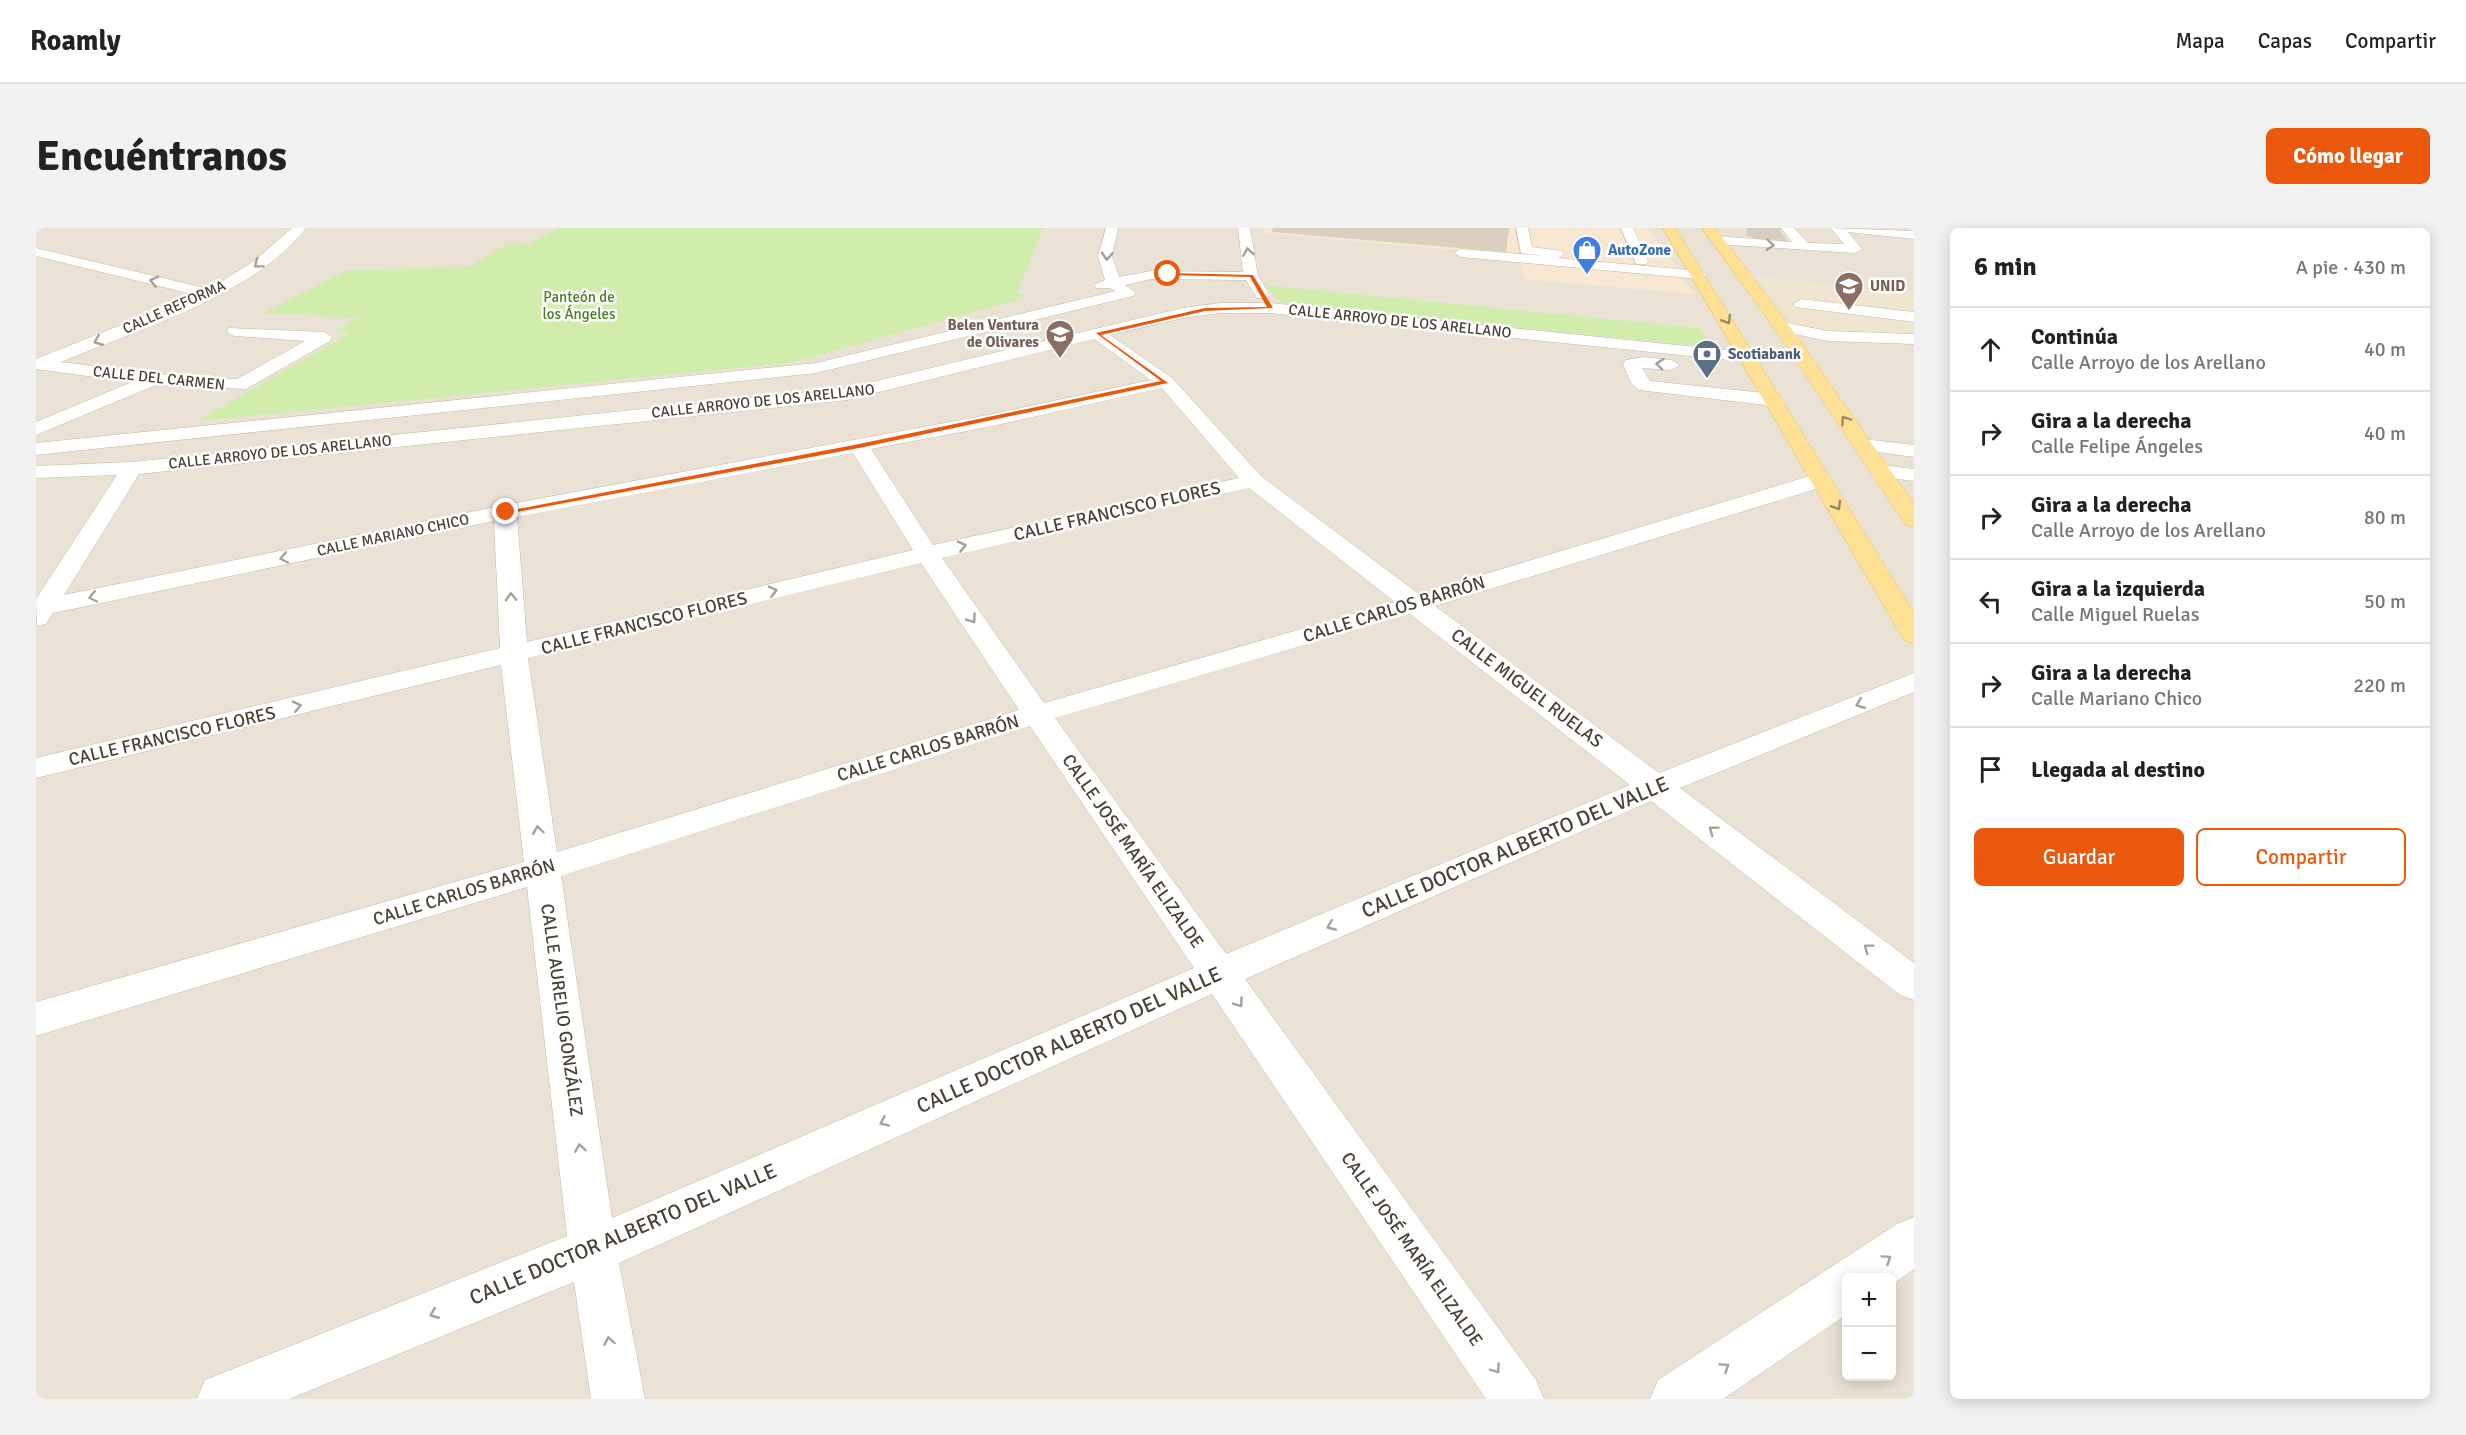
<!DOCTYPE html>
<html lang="es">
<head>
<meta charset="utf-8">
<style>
	:root { --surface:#fff; --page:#f2f2f2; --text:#222; --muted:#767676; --line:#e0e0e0; --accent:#ea580c }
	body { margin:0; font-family:Signika,sans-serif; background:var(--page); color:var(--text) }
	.controls { position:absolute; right:18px; bottom:18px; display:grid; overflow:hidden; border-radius:9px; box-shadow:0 3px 15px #0003 }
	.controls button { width:54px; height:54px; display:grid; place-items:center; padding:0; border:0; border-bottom:2px solid var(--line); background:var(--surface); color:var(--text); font:30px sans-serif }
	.stop { position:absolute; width:18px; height:18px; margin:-14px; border:4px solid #ea580c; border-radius:50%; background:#fff }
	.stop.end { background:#ea580c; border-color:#fff; box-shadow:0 2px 6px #0008 }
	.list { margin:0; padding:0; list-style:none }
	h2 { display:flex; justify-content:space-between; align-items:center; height:78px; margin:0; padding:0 24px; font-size:26px }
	h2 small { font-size:20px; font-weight:400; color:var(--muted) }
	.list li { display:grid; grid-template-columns:39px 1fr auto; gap:18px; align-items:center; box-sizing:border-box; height:84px; padding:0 24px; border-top:2px solid var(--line) }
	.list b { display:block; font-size:22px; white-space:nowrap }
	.list p { margin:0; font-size:20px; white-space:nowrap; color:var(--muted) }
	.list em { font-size:20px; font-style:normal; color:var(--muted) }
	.actions { display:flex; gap:12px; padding:18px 24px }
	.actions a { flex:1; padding:14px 0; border:2px solid var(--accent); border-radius:9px; text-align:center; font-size:21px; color:var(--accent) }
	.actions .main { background:var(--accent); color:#fff }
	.icon { flex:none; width:33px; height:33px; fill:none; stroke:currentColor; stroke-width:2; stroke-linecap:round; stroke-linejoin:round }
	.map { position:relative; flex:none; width:1878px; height:1171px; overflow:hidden; border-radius:9px }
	header { display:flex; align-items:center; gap:36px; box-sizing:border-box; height:84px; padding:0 30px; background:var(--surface); border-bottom:2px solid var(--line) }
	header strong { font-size:28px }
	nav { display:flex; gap:33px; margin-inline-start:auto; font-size:21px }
	.intro { display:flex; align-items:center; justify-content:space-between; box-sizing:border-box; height:144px; padding:0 36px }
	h1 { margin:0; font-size:42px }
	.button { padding:15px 27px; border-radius:9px; background:var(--accent); color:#fff; font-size:21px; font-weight:700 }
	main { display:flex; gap:36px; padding:0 36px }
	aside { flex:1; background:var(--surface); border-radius:9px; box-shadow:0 3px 15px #0003 }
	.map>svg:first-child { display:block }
	.residential { fill:#eae3d5; fill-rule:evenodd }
	.commercial { fill:#f9e8d1 }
	.education { fill:#f0e6d0 }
	.green { fill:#d0edac }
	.building { fill:#dbd0be }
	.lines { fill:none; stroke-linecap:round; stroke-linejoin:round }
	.minor-tunnel { stroke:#d3cec3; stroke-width:14; stroke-dasharray:14 8; stroke-linecap:butt }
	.minor-casing { stroke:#c2b9a9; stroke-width:1 }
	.major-casing { stroke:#efc25b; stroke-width:1 }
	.minor { fill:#fff; fill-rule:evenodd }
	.major { fill:#ffe196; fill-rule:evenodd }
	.oneway { stroke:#a4a09a }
	.oneway2 { stroke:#9b8961 }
	.route { fill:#ea580c }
	.labels { text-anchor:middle; stroke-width:5; stroke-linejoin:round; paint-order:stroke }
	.far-shop-label { font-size:15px; font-weight:bold; fill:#366cbe; stroke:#fff; text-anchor:start }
	.far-education-label { font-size:15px; font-weight:bold; fill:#785e54; stroke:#fff; text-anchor:start }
	.far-park-label { font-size:15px; fill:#478122; stroke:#fff }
	.far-street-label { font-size:15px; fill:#494135; stroke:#fff }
	.far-service-label { font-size:15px; font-weight:bold; fill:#4e5e75; stroke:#fff; text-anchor:start }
	.street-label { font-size:18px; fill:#494135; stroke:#fff }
	.near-street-label { font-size:21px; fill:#494135; stroke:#fff }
</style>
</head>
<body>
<header>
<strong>Roamly</strong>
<nav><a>Mapa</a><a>Capas</a><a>Compartir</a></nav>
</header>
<div class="intro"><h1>Encuéntranos</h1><a class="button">Cómo llegar</a></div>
<main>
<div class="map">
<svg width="1878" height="1171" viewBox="0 0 1878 1171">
	<rect width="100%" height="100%" fill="#f5f1e7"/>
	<!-- residential -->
	<path class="residential" d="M0,0h1878v1171h-1878zM1810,1050h46v98h-46z"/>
	<!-- commercial -->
	<polygon class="commercial" points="1229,0 1612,0 1658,66 1488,51 1484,32 1421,26 1420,22 1229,5"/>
	<!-- education -->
	<polygon class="education" points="1720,48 1878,67 1878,106 1779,103 1760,99"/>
	<!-- green -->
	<g class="green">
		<polygon points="523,0 1007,0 981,65 992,69 754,135 161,193 313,106 297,103 324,90 227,85 312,42 433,39 473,15 493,16"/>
		<polygon points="1237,58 1664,100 1676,119 1248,76 1229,59"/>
	</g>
	<!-- building -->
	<g class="building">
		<polygon points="1237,0 1473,0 1470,24 1236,4"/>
		<polygon points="1710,0 1741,0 1753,15 1719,12"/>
	</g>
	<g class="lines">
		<!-- minor-tunnel -->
		<polyline class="minor-tunnel" points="1711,1 1744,4"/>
		<!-- minor casing -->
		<g class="minor-casing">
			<g id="minor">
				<path d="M256,0h14c-53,68 -167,101 -245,134l92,12 84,5 68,-38 -70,-5 -6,-2 -2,-3 2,-3 95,4 8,5 -2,4 -84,48 -90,-4 -120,50v-13l96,-40 -96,-13v-10l160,-64 -160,-39v-8l173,41 44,-27z"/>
				<polygon points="1070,0 1082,0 1076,28 1083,49 1115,43 1207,44 1202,0 1214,0 1222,48 1234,67 1231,70 1221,70 1210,52 1115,51 1089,57 1100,65 1097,68 780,145 0,227 0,215 780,135 1080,63 1074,60 1060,60 1058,57 1069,52 1062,28"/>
				<polygon points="1480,0 1492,0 1496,19 1526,23 1528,26 1522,30 1664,43 1671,47 1664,51 1425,29 1418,25 1425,21 1508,28 1485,25"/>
				<polygon points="1585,0 1597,0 1612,33 1610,36 1600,36"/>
				<polygon points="1745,0 1758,0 1772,15 1808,16 1795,0 1878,3 1878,11 1812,4 1826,21 1819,25 1681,16 1674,12 1681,8 1756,14"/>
				<polygon points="1765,71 1878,84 1878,94 1760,79 1757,76"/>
				<path d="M1184,75h50l485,50 3,4 -3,4 -6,1 -479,-49h-50l-37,5 -73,17 62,43 89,98 158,118 394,-119h16l3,5 -3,5 -394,121 224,167 255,-100v19l-234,96 234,175v37l-14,-5 -249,-194 -406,178 291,401 8,19h-58l-274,-405 -593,269 26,136h-54l-17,-117 -285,117h-92l8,-19 362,-144 -40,-349 -491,149v-34l488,-140 -23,-197 -465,113v-20l464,-110 -6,-127 -441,92 -7,11 -9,2 -1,-27 81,-124 -81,3v-12l96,-4 715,-74 336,-80zM1058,111l57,41 -163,35 -483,90 -441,90 75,-121 708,-74zM1126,160l77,90 -306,67 -62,-96 117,-22zM817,225l60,97 -386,92 -10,-125zM1213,260l146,114 -351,101 -102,-145zM885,335l98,147 -462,142 -29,-194zM1374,386l220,171 -404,169 -171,-236zM994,498l164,242 -582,250 -51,-342z"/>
				<polygon points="1746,94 1792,103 1878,106 1878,116 1792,113 1740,102 1738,99 1740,96"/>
				<polygon points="1608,129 1635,132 1644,137 1635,142 1606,140 1614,153 1738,166 1747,172 1738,178 1603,162 1595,155 1587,136 1590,132"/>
				<polygon points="1827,211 1878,217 1878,229 1820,221 1817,217 1820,213"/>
				<polygon points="1845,237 1878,241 1878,253 1837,248 1834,243 1837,238"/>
				<polygon points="1878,989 1878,1041 1856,1057 1856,1050 1810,1050 1810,1087 1687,1171 1614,1171 1622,1152 1861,996"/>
			</g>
		</g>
		<!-- major casing -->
		<g class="major-casing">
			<g id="major">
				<polygon points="1627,0 1639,0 1878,385 1878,415 1869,413 1865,407"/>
				<polygon points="1666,0 1679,0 1752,96 1878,276 1878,299 1870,297 1739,101"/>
			</g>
		</g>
		<!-- minor -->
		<use href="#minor" class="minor"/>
		<!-- major -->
		<use href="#major" class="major"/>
	</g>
	<!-- one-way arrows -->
	<defs><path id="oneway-chevron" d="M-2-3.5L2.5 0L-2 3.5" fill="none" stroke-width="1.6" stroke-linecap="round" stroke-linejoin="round" transform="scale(1.5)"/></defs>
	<g class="oneway">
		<use href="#oneway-chevron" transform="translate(1734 17) rotate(5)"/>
		<use href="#oneway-chevron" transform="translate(1212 24) rotate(-99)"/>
		<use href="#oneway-chevron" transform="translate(1071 28) rotate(93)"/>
		<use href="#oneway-chevron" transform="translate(222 36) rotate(143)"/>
		<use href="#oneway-chevron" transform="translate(118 53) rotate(-167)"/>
		<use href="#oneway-chevron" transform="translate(62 113) rotate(158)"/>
		<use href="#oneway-chevron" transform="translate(1624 136) rotate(-174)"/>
		<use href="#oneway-chevron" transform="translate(926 318) rotate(-13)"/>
		<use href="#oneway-chevron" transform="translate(248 330) rotate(168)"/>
		<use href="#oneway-chevron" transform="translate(737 363) rotate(-14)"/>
		<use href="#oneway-chevron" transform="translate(57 369) rotate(168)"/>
		<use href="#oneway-chevron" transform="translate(475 369) rotate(-93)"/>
		<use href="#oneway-chevron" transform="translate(936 391) rotate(55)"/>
		<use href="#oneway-chevron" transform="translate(1824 476) rotate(158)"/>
		<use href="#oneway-chevron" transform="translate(261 478) rotate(-13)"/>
		<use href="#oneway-chevron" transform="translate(502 602) rotate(-98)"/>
		<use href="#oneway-chevron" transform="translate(1677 602) rotate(-143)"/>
		<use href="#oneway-chevron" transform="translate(1295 698) rotate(157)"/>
		<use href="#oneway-chevron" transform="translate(1832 720) rotate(-143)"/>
		<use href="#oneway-chevron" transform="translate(1203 775) rotate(55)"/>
		<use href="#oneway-chevron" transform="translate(848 894) rotate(156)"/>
		<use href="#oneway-chevron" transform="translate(544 920) rotate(-98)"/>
		<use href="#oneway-chevron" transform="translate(1851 1031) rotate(-34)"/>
		<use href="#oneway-chevron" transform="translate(398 1086) rotate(158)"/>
		<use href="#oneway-chevron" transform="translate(573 1113) rotate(-100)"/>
		<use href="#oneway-chevron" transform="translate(1689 1139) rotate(-34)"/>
		<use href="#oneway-chevron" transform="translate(1460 1141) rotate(55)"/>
	</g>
	<g class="oneway2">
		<use href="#oneway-chevron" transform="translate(1691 92) rotate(59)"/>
		<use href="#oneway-chevron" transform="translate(1809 192) rotate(-124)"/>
		<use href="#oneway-chevron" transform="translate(1801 278) rotate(59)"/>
	</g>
	<!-- route -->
	<polygon class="route" points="1132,45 1217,47 1237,80 1169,83 1065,107 1132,155 823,220 470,286 466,284 823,216 1125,153 1060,105 1169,80 1231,79 1214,49 1130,47"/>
	<!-- icons -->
	<defs>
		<g id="shop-pin" transform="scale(1.5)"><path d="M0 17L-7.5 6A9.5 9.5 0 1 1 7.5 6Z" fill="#3f7fe0" stroke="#fff"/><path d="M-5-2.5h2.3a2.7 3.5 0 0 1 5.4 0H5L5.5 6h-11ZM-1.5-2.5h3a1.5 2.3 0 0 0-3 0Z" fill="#fff"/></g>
		<g id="university-pin" transform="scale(1.5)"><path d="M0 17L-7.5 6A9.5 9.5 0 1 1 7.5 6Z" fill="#8d6e63" stroke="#fff"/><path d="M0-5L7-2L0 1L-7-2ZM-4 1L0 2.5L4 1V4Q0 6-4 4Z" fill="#fff"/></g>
		<g id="school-pin" transform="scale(1.5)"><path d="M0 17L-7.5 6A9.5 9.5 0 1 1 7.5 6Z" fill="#8d6e63" stroke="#fff"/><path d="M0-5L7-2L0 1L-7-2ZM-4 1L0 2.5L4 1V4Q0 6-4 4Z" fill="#fff"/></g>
		<g id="bank-pin" transform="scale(1.5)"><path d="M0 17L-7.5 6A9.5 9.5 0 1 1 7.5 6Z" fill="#5c6f8a" stroke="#fff"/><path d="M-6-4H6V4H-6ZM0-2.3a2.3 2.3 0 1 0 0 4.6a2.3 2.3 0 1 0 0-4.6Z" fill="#fff"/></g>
	</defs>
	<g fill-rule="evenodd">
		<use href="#shop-pin" x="1551" y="22"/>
		<use href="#university-pin" x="1813" y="58"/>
		<use href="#school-pin" x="1024" y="106"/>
		<use href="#bank-pin" x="1671" y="126"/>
	</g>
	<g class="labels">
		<!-- far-shop labels -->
		<g class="far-shop-label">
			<text x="1572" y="27">AutoZone</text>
		</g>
		<!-- far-education labels -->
		<g class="far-education-label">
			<text x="1834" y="63">UNID</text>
			<text x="1003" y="102" text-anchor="end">Belen Ventura<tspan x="1003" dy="17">de Olivares</tspan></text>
		</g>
		<!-- far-park labels -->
		<g class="far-park-label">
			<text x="543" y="74">Panteón de<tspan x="543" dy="17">los Ángeles</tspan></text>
		</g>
		<!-- far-street labels -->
		<g class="far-street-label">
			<text transform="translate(138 79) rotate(-24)" y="5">CALLE REFORMA</text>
			<text transform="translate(1364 93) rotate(6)" y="5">CALLE ARROYO DE LOS ARELLANO</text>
			<text transform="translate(123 150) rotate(6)" y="5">CALLE DEL CARMEN</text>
			<text transform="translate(727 173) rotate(-6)" y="5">CALLE ARROYO DE LOS ARELLANO</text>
			<text transform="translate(244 224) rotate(-6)" y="5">CALLE ARROYO DE LOS ARELLANO</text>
			<text transform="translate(357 307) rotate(-12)" y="5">CALLE MARIANO CHICO</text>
		</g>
		<!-- far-service labels -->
		<g class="far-service-label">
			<text x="1692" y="131">Scotiabank</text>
		</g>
		<!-- street labels -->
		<g class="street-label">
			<text transform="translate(1081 283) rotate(-13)" y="6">CALLE FRANCISCO FLORES</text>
			<text transform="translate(1358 381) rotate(-17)" y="6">CALLE CARLOS BARRÓN</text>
			<text transform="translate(608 395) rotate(-14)" y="6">CALLE FRANCISCO FLORES</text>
			<text transform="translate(1491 460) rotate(37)" y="6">CALLE MIGUEL RUELAS</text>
			<text transform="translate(136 508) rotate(-13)" y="6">CALLE FRANCISCO FLORES</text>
			<text transform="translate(892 520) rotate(-17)" y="6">CALLE CARLOS BARRÓN</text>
			<text transform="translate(1097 623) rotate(55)" y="6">CALLE JOSÉ MARÍA ELIZALDE</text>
			<text transform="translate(428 664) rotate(-17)" y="6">CALLE CARLOS BARRÓN</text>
			<text transform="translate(526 782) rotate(82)" y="6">CALLE AURELIO GONZÁLEZ</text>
			<text transform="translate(1376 1021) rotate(55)" y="6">CALLE JOSÉ MARÍA ELIZALDE</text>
		</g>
		<!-- near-street labels -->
		<g class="near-street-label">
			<text transform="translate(1479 619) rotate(-23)" y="7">CALLE DOCTOR ALBERTO DEL VALLE</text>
			<text transform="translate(1033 812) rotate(-24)" y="7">CALLE DOCTOR ALBERTO DEL VALLE</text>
			<text transform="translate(587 1006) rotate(-23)" y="7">CALLE DOCTOR ALBERTO DEL VALLE</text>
		</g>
	</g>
</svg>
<div class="controls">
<button>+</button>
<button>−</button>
</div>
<div class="stop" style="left:1132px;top:46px"></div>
<div class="stop end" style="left:470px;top:284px"></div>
</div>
<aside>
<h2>6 min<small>A pie · 430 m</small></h2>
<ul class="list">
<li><svg class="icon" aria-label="ahead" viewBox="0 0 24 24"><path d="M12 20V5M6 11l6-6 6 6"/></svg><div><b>Continúa</b><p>Calle Arroyo de los Arellano</p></div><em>40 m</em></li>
<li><svg class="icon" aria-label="right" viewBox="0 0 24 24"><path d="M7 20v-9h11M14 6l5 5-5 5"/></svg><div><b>Gira a la derecha</b><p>Calle Felipe Ángeles</p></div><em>40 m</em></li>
<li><svg class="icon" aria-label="right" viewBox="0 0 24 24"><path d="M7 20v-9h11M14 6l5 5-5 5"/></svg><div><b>Gira a la derecha</b><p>Calle Arroyo de los Arellano</p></div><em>80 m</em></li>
<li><svg class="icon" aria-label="left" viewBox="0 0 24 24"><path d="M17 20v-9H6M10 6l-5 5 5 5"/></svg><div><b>Gira a la izquierda</b><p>Calle Miguel Ruelas</p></div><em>50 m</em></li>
<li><svg class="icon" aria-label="right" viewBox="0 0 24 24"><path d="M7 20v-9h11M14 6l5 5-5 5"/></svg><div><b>Gira a la derecha</b><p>Calle Mariano Chico</p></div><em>220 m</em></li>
<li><svg class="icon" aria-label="arrive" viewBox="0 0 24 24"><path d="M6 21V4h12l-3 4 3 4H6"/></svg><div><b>Llegada al destino</b></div></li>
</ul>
<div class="actions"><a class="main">Guardar</a><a>Compartir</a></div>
</aside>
</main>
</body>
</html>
